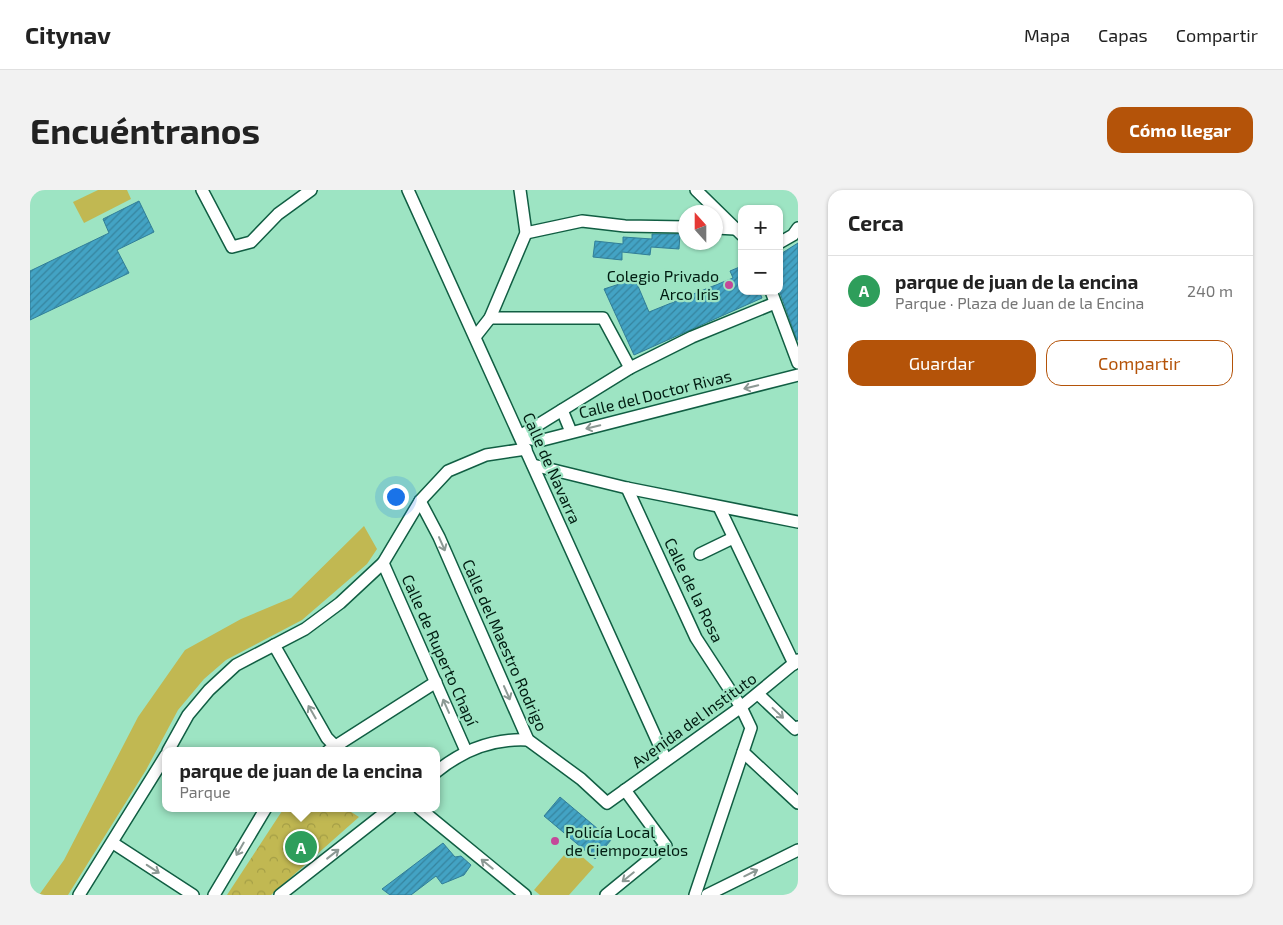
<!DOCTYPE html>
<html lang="es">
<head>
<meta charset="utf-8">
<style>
	:root { --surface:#fff; --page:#f2f2f2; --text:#222; --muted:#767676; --line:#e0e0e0; --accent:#b45309 }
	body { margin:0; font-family:"Exo 2",sans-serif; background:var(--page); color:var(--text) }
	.controls { position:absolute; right:15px; top:15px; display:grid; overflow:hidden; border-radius:10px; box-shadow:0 1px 4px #0004 }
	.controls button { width:45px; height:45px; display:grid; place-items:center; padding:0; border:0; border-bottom:1px solid var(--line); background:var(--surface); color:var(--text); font:25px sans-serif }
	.compass { position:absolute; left:648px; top:15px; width:45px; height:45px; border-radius:50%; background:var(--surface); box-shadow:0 1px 4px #0004; rotate:339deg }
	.you { position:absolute; left:365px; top:306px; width:18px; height:18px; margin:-12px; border:4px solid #fff; border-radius:50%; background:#1a73e8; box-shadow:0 0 0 8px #1a73e833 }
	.badge { display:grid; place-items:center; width:32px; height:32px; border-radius:50%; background:var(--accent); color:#fff; font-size:16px; font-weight:700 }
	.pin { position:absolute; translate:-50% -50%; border:2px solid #fff; box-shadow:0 1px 5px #0006 }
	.popup { position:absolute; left:132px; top:557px; width:278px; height:65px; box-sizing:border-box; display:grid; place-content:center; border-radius:10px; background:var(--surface); filter:drop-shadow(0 1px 4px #0005); font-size:16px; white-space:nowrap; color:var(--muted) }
	.popup b { font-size:19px; color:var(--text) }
	.popup::after { content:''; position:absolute; left:50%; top:100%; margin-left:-10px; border:10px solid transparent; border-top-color:var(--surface) }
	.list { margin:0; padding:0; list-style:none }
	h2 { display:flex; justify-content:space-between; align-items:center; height:65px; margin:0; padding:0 20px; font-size:21px }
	h2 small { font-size:16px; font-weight:400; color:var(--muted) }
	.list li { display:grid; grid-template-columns:32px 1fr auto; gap:15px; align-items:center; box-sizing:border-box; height:70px; padding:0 20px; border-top:1px solid var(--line) }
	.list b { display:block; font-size:19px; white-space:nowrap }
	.list p { margin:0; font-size:16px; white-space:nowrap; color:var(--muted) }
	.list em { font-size:16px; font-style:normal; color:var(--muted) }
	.actions { display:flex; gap:10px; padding:15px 20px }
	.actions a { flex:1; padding:11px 0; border:1px solid var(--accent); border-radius:15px; text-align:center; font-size:18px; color:var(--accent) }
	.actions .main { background:var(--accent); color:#fff }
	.map { position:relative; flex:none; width:768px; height:705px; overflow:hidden; border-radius:15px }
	header { display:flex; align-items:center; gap:30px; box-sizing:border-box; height:70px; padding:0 25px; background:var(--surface); border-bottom:1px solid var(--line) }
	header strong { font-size:24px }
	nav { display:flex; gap:28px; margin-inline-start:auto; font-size:18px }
	.intro { display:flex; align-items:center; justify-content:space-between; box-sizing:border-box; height:120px; padding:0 30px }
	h1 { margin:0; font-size:35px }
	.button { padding:12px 22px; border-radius:15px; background:var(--accent); color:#fff; font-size:18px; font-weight:700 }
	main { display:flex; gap:30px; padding:0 30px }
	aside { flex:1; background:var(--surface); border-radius:15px; box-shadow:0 1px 4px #0004 }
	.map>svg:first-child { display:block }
	.green { fill:#c1b852 }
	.park { fill:url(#park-crowns) }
	.building { fill:url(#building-hatch); stroke:#317e98 }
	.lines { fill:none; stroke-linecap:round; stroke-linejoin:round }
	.street-casing { stroke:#115e43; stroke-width:14 }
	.street { stroke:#fff; stroke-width:11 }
	.oneway { stroke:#8c9994 }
	.poi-dot { fill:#c44899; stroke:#9de4c3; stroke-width:2 }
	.labels { text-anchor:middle; stroke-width:4.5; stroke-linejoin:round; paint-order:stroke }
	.poi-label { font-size:16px; fill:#001c11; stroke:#9de4c3; text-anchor:end }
	.street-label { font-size:16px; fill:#001c11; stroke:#9de4c3 }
</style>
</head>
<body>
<header>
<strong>Citynav</strong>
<nav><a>Mapa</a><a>Capas</a><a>Compartir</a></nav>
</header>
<div class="intro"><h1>Encuéntranos</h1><a class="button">Cómo llegar</a></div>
<main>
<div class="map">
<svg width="768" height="705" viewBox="0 0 768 705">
	<defs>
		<pattern id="park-crowns" width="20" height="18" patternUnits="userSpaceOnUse" patternTransform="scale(1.25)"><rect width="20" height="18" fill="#c1b852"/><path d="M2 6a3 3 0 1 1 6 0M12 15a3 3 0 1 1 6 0" fill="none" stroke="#a49e46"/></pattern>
		<pattern id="building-hatch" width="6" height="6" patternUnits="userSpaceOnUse" patternTransform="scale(1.25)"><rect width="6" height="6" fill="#43a3c4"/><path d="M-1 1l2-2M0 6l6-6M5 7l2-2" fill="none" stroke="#36849e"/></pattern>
	</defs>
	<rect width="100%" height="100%" fill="#9de4c3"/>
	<!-- green -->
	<g class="green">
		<polygon points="68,0 97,0 101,9 54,33 43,12"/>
		<polygon points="334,336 347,359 337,374 272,430 196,470 174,489 148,520 116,580 38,705 9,705 34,670 108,527 155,460 211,429 261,408"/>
		<polygon points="541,657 564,677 539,705 510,705 504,700"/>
	</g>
	<!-- park -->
	<polygon class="park" points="254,618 315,618 329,627 241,705 197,705"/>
	<!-- building -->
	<g class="building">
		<polygon points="109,11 124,42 87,60 99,83 0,130 0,81 79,43 73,29"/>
		<polygon points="622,44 650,44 649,59 621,57 620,65 592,62 592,70 563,67 565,51 593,54 593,47 622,49"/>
		<polygon points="768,53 768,150 767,150 749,100 749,65"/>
		<polygon points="712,76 712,101 729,101 732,108 604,165 574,99 605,89 619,122 703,88 700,81"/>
		<polygon points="530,607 581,650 565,669 514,626"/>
		<polygon points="413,653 425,667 431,666 441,675 434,685 412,694 406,686 381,705 360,705 352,699"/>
	</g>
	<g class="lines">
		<!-- street casing -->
		<g class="street-casing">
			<g id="street">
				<polyline points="172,0 202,57 221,52 248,24 281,0"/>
				<polyline points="378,0 636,570"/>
				<polyline points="666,0 712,45"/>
				<polyline points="686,38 705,39"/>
				<polyline points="496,43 552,31 595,36 656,37"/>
				<polyline points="749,53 763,45 768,38"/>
				<polyline points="741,101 768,173"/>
				<polyline points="460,128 573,128 600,178"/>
				<polyline points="445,147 460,128 496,43 490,0"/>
				<polyline points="532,220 541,242"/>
				<polyline points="490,246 600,178 662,147 745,113"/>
				<polyline points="490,246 509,251 768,185"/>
				<polyline points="503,275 597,298 768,332"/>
				<polyline points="597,298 666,448 711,517 721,538 665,705"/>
				<polyline points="390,311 409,347 498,550 551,589 577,613 711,517 768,470"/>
				<polyline points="689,317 764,474"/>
				<polyline points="670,364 703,348"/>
				<polyline points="353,373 436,561"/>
				<polyline points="244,455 297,548 309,560"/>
				<polyline points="728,504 765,539 768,537"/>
				<polyline points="138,561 158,525 179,500 206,475 275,439 310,413 353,373 390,311 418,281 456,265 496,259"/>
				<polyline points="298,561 406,492"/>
				<polyline points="713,562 768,613"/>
				<path d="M406,582c27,-22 57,-34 92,-32"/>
				<polyline points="389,618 495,705"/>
				<polyline points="83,653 163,705"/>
				<polyline points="49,705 136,565"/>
				<polyline points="184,705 236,618"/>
				<polyline points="250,705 361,618"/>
				<polyline points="576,705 636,656 595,600"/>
				<polyline points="677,705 768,660"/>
			</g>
		</g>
		<!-- street -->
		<use href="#street" class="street"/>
	</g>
	<!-- one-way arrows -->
	<defs><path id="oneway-shaft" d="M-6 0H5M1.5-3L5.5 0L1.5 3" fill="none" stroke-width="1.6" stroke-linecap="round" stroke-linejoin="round" transform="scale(1.25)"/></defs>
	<g class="oneway">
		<use href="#oneway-shaft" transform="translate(721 197) rotate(166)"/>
		<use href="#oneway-shaft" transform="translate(563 237) rotate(166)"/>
		<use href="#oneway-shaft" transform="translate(412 354) rotate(66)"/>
		<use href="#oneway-shaft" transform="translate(477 503) rotate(66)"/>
		<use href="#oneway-shaft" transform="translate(416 516) rotate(-114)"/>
		<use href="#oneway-shaft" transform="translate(282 522) rotate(-120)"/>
		<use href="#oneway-shaft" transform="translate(748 523) rotate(43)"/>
		<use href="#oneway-shaft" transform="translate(210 659) rotate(120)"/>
		<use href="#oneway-shaft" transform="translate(303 664) rotate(-38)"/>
		<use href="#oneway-shaft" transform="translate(457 674) rotate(-141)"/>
		<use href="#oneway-shaft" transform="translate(123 679) rotate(33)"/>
		<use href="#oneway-shaft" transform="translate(721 683) rotate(-26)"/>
		<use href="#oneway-shaft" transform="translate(598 687) rotate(141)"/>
	</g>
	<!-- markers -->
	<g class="poi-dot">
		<circle cx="699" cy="95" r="5"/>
		<circle cx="525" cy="651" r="5"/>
	</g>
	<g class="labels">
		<!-- poi labels -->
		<g class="poi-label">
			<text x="689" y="92">Colegio Privado<tspan x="689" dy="18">Arco Iris</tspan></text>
			<text x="535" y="648" text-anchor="start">Policía Local<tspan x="535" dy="18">de Ciempozuelos</tspan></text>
		</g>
		<!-- street labels -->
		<g class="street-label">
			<text transform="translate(625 204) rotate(-14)" y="6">Calle del Doctor Rivas</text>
			<text transform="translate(522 278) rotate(66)" y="6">Calle de Navarra</text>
			<text transform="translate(664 400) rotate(64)" y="6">Calle de la Rosa</text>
			<text transform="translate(475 455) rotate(66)" y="6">Calle del Maestro Rodrigo</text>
			<text transform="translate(410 460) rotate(66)" y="6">Calle de Ruperto Chapí</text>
			<text transform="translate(664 530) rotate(-36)" y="6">Avenida del Instituto</text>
		</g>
	</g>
</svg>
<div class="controls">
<button>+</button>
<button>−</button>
</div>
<svg class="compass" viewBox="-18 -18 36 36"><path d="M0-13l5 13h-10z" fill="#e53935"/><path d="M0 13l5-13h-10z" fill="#767676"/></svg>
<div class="you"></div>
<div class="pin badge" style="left:271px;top:657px;background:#2e9e5b">A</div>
<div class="popup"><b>parque de juan de la encina</b>Parque</div>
</div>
<aside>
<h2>Cerca<small></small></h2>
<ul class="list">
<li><span class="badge" style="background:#2e9e5b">A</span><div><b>parque de juan de la encina</b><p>Parque · Plaza de Juan de la Encina</p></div><em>240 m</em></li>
</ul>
<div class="actions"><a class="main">Guardar</a><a>Compartir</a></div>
</aside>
</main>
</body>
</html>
